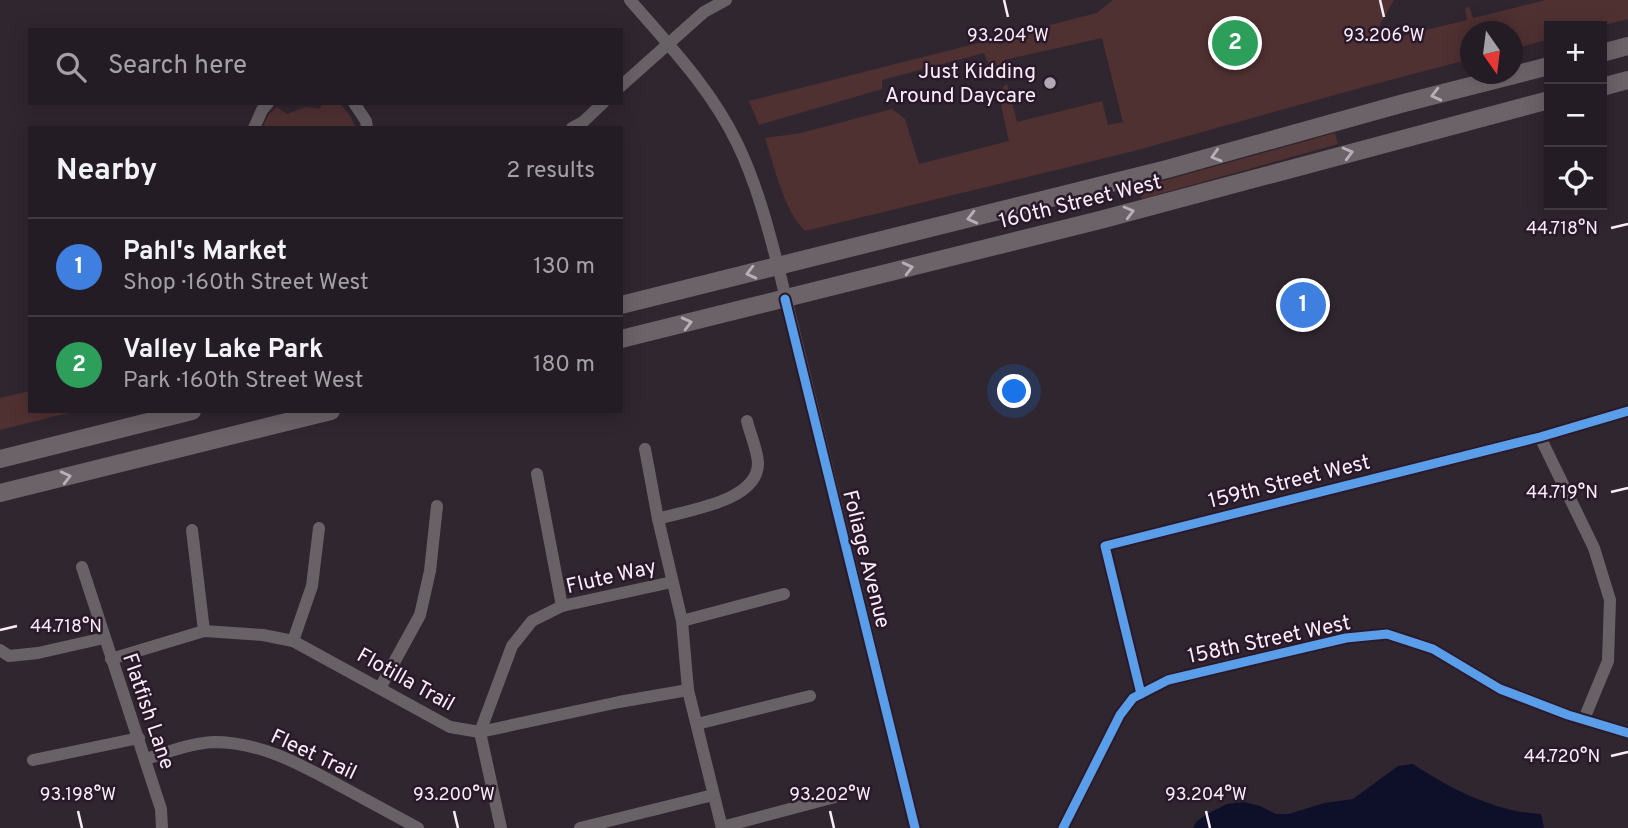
<!DOCTYPE html>
<html lang="en">
<head>
<meta charset="utf-8">
<style>
	:root { --surface:#241c24; --page:#2c252c; --text:#f1f3f6; --muted:#a3a1a6; --line:#413a41; --accent:#b3a7b3 }
	body { margin:0; font-family:Overpass,sans-serif; background:var(--page); color:var(--text) }
	.controls { position:absolute; right:21px; top:21px; display:grid; overflow:hidden; border-radius:0px; box-shadow:0 4px 18px #0003 }
	.controls button { width:63px; height:63px; display:grid; place-items:center; padding:0; border:0; border-bottom:2px solid var(--line); background:var(--surface); color:var(--text); font:35px sans-serif }
	.compass { position:absolute; left:1460px; top:21px; width:63px; height:63px; border-radius:50%; background:var(--surface); box-shadow:0 4px 18px #0003; rotate:166deg }
	.you { position:absolute; left:1015px; top:392px; width:24px; height:24px; margin:-18px; border:5px solid #fff; border-radius:50%; background:#1a73e8; box-shadow:0 0 0 10px #1a73e833 }
	.badge { display:grid; place-items:center; width:46px; height:46px; border-radius:50%; background:var(--accent); color:#fff; font-size:23px; font-weight:700 }
	.pin { position:absolute; translate:-50% -50%; border:4px solid #fff; box-shadow:0 2px 7px #0006 }
	.list { margin:0; padding:0; list-style:none }
	h2 { display:flex; justify-content:space-between; align-items:center; height:91px; margin:0; padding:0 28px; font-size:30px }
	h2 small { font-size:23px; font-weight:400; color:var(--muted) }
	.list li { display:grid; grid-template-columns:46px 1fr auto; gap:21px; align-items:center; box-sizing:border-box; height:98px; padding:0 28px; border-top:2px solid var(--line) }
	.list b { display:block; font-size:26px; white-space:nowrap }
	.list p { margin:0; font-size:23px; white-space:nowrap; color:var(--muted) }
	.list em { font-size:23px; font-style:normal; color:var(--muted) }
	.icon { flex:none; width:38px; height:38px; fill:none; stroke:currentColor; stroke-width:2; stroke-linecap:round; stroke-linejoin:round }
	.map { position:relative; flex:none; width:1628px; height:828px; overflow:hidden }
	.search { position:absolute; background:var(--surface); box-shadow:0 4px 18px #0003; left:28px; top:28px; width:595px; height:77px; display:flex; align-items:center; gap:18px; box-sizing:border-box; padding:0 24px; border-radius:0px; color:var(--muted); font-size:26px }
	.panel { position:absolute; background:var(--surface); box-shadow:0 4px 18px #0003; left:28px; top:126px; width:595px; height:287px; border-radius:0px }
	.map>svg:first-child { display:block }
	.green { fill:#503132 }
	.water { fill:#0e1029 }
	.lines { fill:none; stroke-linecap:round; stroke-linejoin:round }
	.street { stroke:#686266; stroke-width:12 }
	.secondary { stroke:#6c6369; stroke-width:18 }
	.cycleway-casing { stroke:#2a192a; stroke-width:13 }
	.cycleway { stroke:#5a9eea; stroke-width:9 }
	.oneway { stroke:#baafb8 }
	.ticks { fill:none; stroke:#faedf9; stroke-width:2.5 }
	.poi-dot { fill:#b3a7b3; stroke:#2a192a; stroke-width:2.5 }
	.labels { text-anchor:middle; stroke-width:5; stroke-linejoin:round; paint-order:stroke }
	.poi-label { font-size:21px; fill:#faedf9; stroke:#2a192a; text-anchor:end }
	.street-label { font-size:21px; fill:#faedf9; stroke:#2a192a }
	.ticks-label { font-size:18px; text-anchor:middle; fill:#faedf9; stroke:#2a192a; stroke-width:5; stroke-linejoin:round; paint-order:stroke }
</style>
</head>
<body>
<div class="map">
<svg width="1628" height="828" viewBox="0 0 1628 828">
	<rect width="100%" height="100%" fill="#302630"/>
	<!-- green -->
	<g class="green">
		<path d="M1113,0h281l-19,33 10,7 82,-20 -2,-11 4,-3 4,12 73,-18h82v19l-28,7h-51v13l-36,10 -1,-17h-42v27l-110,29 -226,63 -329,80c-21,-20 -31,-66 -40,-93l36,-5 91,-24 13,10 14,45 90,-23 -11,-50 9,-7 10,38 85,-21 6,24 15,-3 -21,-84 -98,22 3,14 -15,-1 -8,-20 -102,27v9l-123,36 -10,-24 348,-88z"/>
		<polygon points="322,103 339,103 349,114 356,128 262,128 269,114 277,107 287,114 306,107 320,109"/>
		<polygon points="1335,133 1338,144 1142,199 1138,188"/>
		<polygon points="30,391 30,411 76,411 0,430 0,398"/>
	</g>
	<!-- water -->
	<path class="water" d="M1413,764c38,25 82,48 128,50l3,14h-351l3,-6 11,-8 20,-10 17,-2 16,4 16,8h13l35,-11 29,-4 45,-33z"/>
	<g class="lines">
		<!-- street -->
		<g class="street">
			<path d="M630,0c39,45 81,89 107,143 19,39 30,81 41,123l137,562"/>
			<polyline points="621,86 704,12 726,0"/>
			<polyline points="354,103 366,121 367,128"/>
			<polyline points="254,128 262,110 268,103"/>
			<polyline points="572,128 583,122 603,103"/>
			<polyline points="1540,437 1594,548 1610,600 1608,661 1584,719"/>
			<polyline points="645,449 658,519 682,621 688,690 722,828"/>
			<polyline points="537,474 562,606"/>
			<path d="M658,519c28,-9 99,-17 100,-55 0,-13 -8,-30 -11,-43"/>
			<polyline points="192,530 204,631"/>
			<polyline points="82,567 161,809 162,828"/>
			<polyline points="682,621 784,594"/>
			<polyline points="293,641 312,586 319,528"/>
			<polyline points="0,650 9,656 38,653 104,638"/>
			<polyline points="111,659 204,631 263,635 293,641 450,727 480,732 619,702 688,690"/>
			<polyline points="380,688 420,615 430,571 437,506"/>
			<polyline points="1141,694 1105,546 1540,437 1628,411"/>
			<polyline points="697,724 810,696"/>
			<path d="M146,759c22,-7 45,-16 68,-17 49,0 91,25 132,47 24,13 48,26 72,39"/>
			<polyline points="33,760 139,738"/>
			<polyline points="722,827 835,797"/>
			<polyline points="501,828 480,732 512,646 532,621 562,606 672,582"/>
			<polyline points="580,828 713,795"/>
			<polyline points="1063,828 1120,715 1133,698 1168,680 1346,638 1387,634 1433,649 1500,689 1568,715 1628,733"/>
		</g>
		<!-- secondary -->
		<g class="secondary">
			<polyline points="1602,53 1628,46"/>
			<polyline points="1602,87 1628,80"/>
			<polyline points="621,305 1167,169 1404,103 1549,66"/>
			<polyline points="621,339 1100,220 1549,100"/>
			<polyline points="0,459 192,411"/>
			<polyline points="0,493 331,411"/>
		</g>
		<!-- cycleway casing -->
		<g class="cycleway-casing">
			<g id="cycleway">
				<polyline points="785,299 915,828"/>
				<polyline points="1141,694 1105,546 1540,437 1628,411"/>
				<polyline points="1063,828 1120,715 1133,698 1168,680 1346,638 1387,634 1433,649 1500,689 1568,715 1628,733"/>
			</g>
		</g>
		<!-- cycleway -->
		<use href="#cycleway" class="cycleway"/>
	</g>
	<!-- one-way arrows -->
	<defs><path id="oneway-chevron" d="M-2-3.5L2.5 0L-2 3.5" fill="none" stroke-width="1.6" stroke-linecap="round" stroke-linejoin="round" transform="scale(1.75)"/></defs>
	<g class="oneway">
		<use href="#oneway-chevron" transform="translate(1436 95) rotate(166)"/>
		<use href="#oneway-chevron" transform="translate(1348 153) rotate(-15)"/>
		<use href="#oneway-chevron" transform="translate(1216 156) rotate(164)"/>
		<use href="#oneway-chevron" transform="translate(1129 212) rotate(-15)"/>
		<use href="#oneway-chevron" transform="translate(972 218) rotate(166)"/>
		<use href="#oneway-chevron" transform="translate(908 268) rotate(-14)"/>
		<use href="#oneway-chevron" transform="translate(751 273) rotate(166)"/>
		<use href="#oneway-chevron" transform="translate(687 323) rotate(-14)"/>
		<use href="#oneway-chevron" transform="translate(66 477) rotate(-14)"/>
	</g>
	<!-- ticks -->
	<path class="ticks" d="M1004,0l4,17M1380,0l4,17M1611,228l17,-4M1611,492l17,-4M0,630l17,-4M1611,756l17,-4M78,811l4,17M454,811l4,17M830,811l4,17M1206,811l4,17"/>
	<!-- markers -->
	<circle class="poi-dot" cx="1050" cy="83" r="7"/>
	<g class="labels">
		<!-- poi labels -->
		<g class="poi-label">
			<text x="1036" y="78">Just Kidding<tspan x="1036" dy="24">Around Daycare</tspan></text>
		</g>
		<!-- street labels -->
		<g class="street-label">
			<text transform="translate(1080 201) rotate(-14)" y="7">160th Street West</text>
			<text transform="translate(1289 481) rotate(-14)" y="7">159th Street West</text>
			<text transform="translate(867 559) rotate(76)" y="7">Foliage Avenue</text>
			<text transform="translate(611 576) rotate(-13)" y="7">Flute Way</text>
			<text transform="translate(1269 639) rotate(-12)" y="7">158th Street West</text>
			<text transform="translate(406 679) rotate(29)" y="7">Flotilla Trail</text>
			<text transform="translate(149 711) rotate(71)" y="7">Flatfish Lane</text>
			<text transform="translate(314 754) rotate(25)" y="7">Fleet Trail</text>
		</g>
	</g>
	<g class="ticks-label">
		<text x="1008" y="41">93.204°W</text>
		<text x="1384" y="41">93.206°W</text>
		<text x="1562" y="234">44.718°N</text>
		<text x="1562" y="498">44.719°N</text>
		<text x="66" y="632">44.718°N</text>
		<text x="1562" y="762">44.720°N</text>
		<text x="78" y="800">93.198°W</text>
		<text x="454" y="800">93.200°W</text>
		<text x="830" y="800">93.202°W</text>
		<text x="1206" y="800">93.204°W</text>
	</g>
</svg>
<div class="controls">
<button>+</button>
<button>−</button>
<button><svg class="icon" aria-label="locate" viewBox="0 0 24 24"><circle cx="12" cy="12" r="6"/><path d="M12 2v4M12 18v4M2 12h4M18 12h4"/></svg></button>
</div>
<svg class="compass" viewBox="-18 -18 36 36"><path d="M0-13l5 13h-10z" fill="#e53935"/><path d="M0 13l5-13h-10z" fill="#a3a1a6"/></svg>
<div class="you"></div>
<div class="pin badge" style="left:1303px;top:305px;background:#3f7fe0">1</div>
<div class="pin badge" style="left:1235px;top:43px;background:#2e9e5b">2</div>
<div class="search"><svg class="icon" aria-label="search" viewBox="0 0 24 24"><circle cx="10" cy="10" r="6"/><path d="M15 15l6 6"/></svg>Search here</div>
<section class="panel">
<h2>Nearby<small>2 results</small></h2>
<ul class="list">
<li><span class="badge" style="background:#3f7fe0">1</span><div><b>Pahl's Market</b><p>Shop · 160th Street West</p></div><em>130 m</em></li>
<li><span class="badge" style="background:#2e9e5b">2</span><div><b>Valley Lake Park</b><p>Park · 160th Street West</p></div><em>180 m</em></li>
</ul>
</section>
</div>
</body>
</html>
